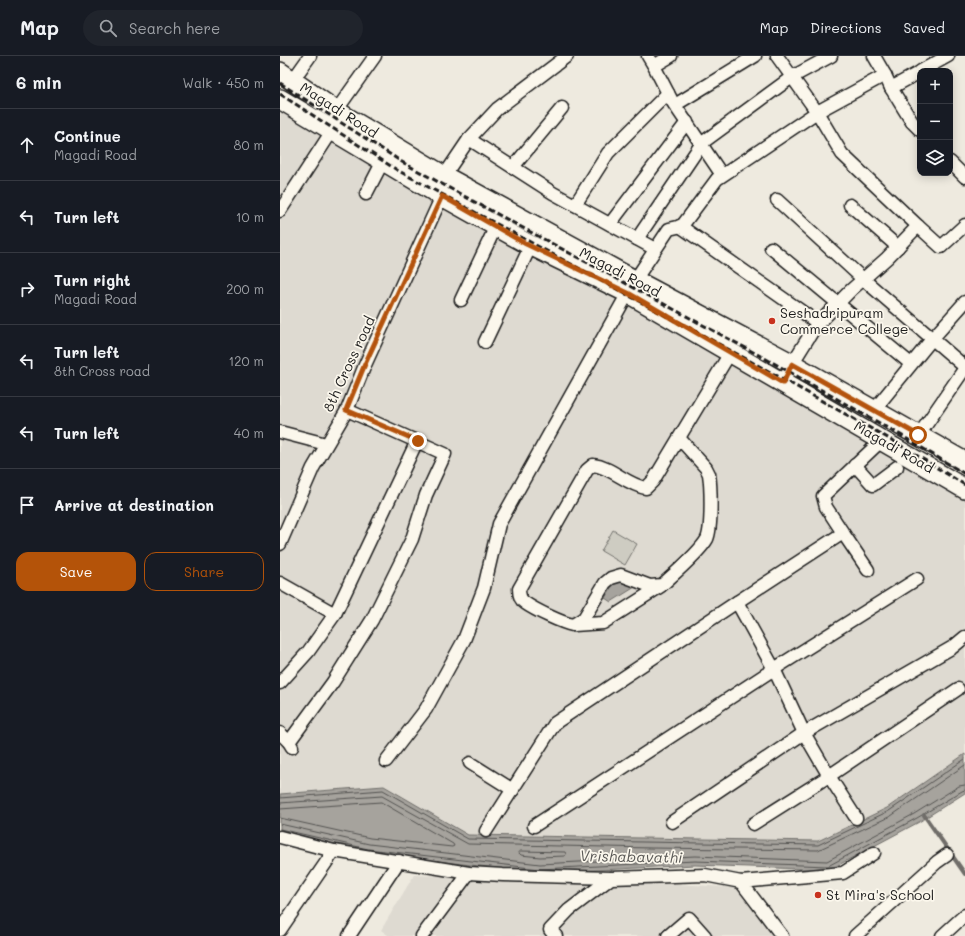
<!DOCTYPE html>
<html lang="en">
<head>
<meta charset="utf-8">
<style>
	:root { --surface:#171b24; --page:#20242c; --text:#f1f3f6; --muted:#9ea1a6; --line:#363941; --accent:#b45309 }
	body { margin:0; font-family:Mali,sans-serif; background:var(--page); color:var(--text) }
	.controls { position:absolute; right:12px; top:12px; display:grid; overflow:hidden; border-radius:8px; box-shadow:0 2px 10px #0003 }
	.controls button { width:36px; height:36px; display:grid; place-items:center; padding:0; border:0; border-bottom:1px solid var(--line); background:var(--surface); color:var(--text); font:20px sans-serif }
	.stop { position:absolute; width:12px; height:12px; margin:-9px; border:3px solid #b45309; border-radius:50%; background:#fff }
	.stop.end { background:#b45309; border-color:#fff; box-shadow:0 1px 4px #0008 }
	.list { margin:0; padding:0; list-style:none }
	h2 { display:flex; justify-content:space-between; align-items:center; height:52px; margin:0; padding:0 16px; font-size:17px }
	h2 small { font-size:13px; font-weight:400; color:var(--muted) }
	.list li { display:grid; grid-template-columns:26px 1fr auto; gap:12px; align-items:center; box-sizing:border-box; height:72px; padding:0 16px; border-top:1px solid var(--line) }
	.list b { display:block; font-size:15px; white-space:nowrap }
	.list p { margin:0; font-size:13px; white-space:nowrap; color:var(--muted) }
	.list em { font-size:13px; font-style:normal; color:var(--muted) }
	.actions { display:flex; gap:8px; padding:12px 16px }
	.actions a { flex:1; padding:9px 0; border:1px solid var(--accent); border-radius:12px; text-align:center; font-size:14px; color:var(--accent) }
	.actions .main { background:var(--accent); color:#fff }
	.icon { flex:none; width:22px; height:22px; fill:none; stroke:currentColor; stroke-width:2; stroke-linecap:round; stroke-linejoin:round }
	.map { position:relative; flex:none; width:685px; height:880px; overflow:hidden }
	header { display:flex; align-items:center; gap:24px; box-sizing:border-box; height:56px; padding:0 20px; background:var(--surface); border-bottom:1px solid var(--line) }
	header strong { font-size:19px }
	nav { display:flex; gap:22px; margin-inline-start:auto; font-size:14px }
	.search { width:280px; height:36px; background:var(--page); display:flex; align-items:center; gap:10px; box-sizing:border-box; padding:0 14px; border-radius:22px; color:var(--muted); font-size:15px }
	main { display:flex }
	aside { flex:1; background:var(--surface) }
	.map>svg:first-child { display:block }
	.built { fill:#dedad1 }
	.green { fill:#ceccc2; stroke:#75746f }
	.water { fill:#a6a39d; stroke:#6f6d69 }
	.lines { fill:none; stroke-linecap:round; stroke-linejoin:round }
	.shore { stroke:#535250; stroke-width:1 }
	.stream { stroke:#6f6d69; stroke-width:4 }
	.minor-casing { stroke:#1c1c1c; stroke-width:15 }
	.primary-casing { stroke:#1c1c1c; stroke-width:22 }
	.minor { stroke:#fbf7ec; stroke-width:12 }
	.primary { stroke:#fbf7ec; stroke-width:19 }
	.rail { stroke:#1c1c1c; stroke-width:3; stroke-dasharray:6 3; stroke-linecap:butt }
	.route { stroke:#b45309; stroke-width:5 }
	.poi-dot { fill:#c8321e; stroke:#fbf7ec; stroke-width:1.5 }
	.labels { text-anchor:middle; stroke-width:3.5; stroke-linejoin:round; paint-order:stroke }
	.street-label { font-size:14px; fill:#1c1c1c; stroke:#fbf7ec }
	.poi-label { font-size:14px; fill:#1c1c1c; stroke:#fbf7ec; text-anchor:start }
	.water-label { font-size:15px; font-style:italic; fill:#5a5956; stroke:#fbf7ec }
</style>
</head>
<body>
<header>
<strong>Map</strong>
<div class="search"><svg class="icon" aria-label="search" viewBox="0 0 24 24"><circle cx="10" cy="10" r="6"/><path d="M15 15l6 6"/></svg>Search here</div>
<nav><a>Map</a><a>Directions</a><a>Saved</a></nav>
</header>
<main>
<aside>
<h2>6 min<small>Walk · 450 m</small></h2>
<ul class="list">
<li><svg class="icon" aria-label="ahead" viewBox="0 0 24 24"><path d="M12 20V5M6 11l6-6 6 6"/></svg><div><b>Continue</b><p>Magadi Road</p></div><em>80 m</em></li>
<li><svg class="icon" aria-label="left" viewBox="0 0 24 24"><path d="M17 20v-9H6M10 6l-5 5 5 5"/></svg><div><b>Turn left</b></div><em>10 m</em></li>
<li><svg class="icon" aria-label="right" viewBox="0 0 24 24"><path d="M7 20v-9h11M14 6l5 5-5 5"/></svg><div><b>Turn right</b><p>Magadi Road</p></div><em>200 m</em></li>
<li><svg class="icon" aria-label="left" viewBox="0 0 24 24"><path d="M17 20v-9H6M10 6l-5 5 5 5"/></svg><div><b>Turn left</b><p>8th Cross road</p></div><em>120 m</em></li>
<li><svg class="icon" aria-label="left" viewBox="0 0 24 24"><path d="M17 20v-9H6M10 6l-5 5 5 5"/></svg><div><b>Turn left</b></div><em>40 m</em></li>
<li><svg class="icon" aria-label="arrive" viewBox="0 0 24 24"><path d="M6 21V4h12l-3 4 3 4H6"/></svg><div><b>Arrive at destination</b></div></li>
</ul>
<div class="actions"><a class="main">Save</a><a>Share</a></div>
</aside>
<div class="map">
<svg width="685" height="880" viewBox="0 0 685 880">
	<rect width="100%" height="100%" fill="#eeeadf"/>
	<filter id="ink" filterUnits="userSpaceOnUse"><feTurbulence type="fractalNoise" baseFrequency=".025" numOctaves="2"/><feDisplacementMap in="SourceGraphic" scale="8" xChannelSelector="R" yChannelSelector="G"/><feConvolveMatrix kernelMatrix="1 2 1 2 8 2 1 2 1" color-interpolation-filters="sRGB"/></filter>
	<g filter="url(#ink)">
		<!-- built -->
		<g class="built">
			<polygon points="0,48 266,204 498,331 685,443 685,698 607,752 538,785 188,779 104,730 0,738"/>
			<polygon points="134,819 396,828 461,832 502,880 109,880 101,874"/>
		</g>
		<!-- green -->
		<polygon class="green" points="333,474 357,488 345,509 321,495"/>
		<!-- water -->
		<g class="water">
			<polygon points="342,513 363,526 331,546 325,542"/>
			<polygon points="685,698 685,737 639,766 549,814 415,809 260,817 87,797 0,777 0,738 104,730 188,779 538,785 607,752"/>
		</g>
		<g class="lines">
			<!-- shore -->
			<g class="shore">
				<polyline points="0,742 103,734 188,783 538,789 609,755 685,703"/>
				<polyline points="0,747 102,740 188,788 372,792 538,794 611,760 685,709"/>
				<polyline points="0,753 101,746 173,788 174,790 172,791 90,782 0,762"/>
				<polyline points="0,768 89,788 260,808 415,800 547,805 634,758 679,730 685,729"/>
				<polyline points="0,773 88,793 260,813 415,805 548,810 637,762 682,735 685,734"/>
				<polygon points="241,795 285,796 286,798 285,800 260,801 241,799 239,797"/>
			</g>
			<!-- stream -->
			<polyline class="stream" points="644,759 685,818"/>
			<!-- minor casing -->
			<g class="minor-casing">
				<g id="minor">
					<polyline points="368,0 374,10 391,0"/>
					<polyline points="497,0 537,56 562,98 638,170"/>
					<polyline points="594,0 605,19"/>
					<polyline points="374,10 392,45 442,119"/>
					<polyline points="641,15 668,0"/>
					<polyline points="13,24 30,0"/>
					<polyline points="611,32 632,66 640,74"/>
					<polyline points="395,49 475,0"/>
					<polyline points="56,55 95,0"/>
					<polyline points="189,83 273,137 375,193"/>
					<polyline points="670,106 685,121"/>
					<polyline points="233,111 282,52"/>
					<polyline points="86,138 103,105"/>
					<polyline points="497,144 583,223 685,311"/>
					<polyline points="295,149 328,97 388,37"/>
					<polyline points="570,149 618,191"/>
					<polyline points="0,155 52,75"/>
					<polyline points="330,168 407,66"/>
					<polyline points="400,170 538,267"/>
					<polyline points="357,183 422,87 512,21 551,0"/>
					<polyline points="491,192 631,308"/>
					<polyline points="355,224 389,173 402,170 437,123 537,56 605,19 611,32 640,16"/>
					<polyline points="181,244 216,170"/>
					<polyline points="205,286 251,189"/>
					<polyline points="503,327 512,308 535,271 571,234 607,202 638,170 661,191 685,169"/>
					<polyline points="594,354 652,283 685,246"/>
					<polyline points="0,376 46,388"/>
					<polyline points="639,379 685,312"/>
					<path d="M399,382l27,30 3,6c2,13 3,54 -2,65 -7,13 -33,35 -45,46l-12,1 -29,-11 -10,3 -6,5 -21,35 -11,7c-11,-2 -38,-15 -48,-22 -5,-3 -6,-8 -6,-14l68,-119 6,-5c19,2 34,20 53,23l7,-7 77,-128"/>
					<polyline points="575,409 593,429 617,411"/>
					<polyline points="563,477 588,514"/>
					<polyline points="0,488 33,412 67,354 85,309 162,140 164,120 189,83 217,53 287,0"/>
					<polyline points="0,527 55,558 137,385"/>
					<polyline points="294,569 323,567 381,530"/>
					<polyline points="0,627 28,596 55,558"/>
					<polyline points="0,677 9,686 12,691"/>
					<polyline points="9,686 53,626 92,564 132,483 146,439 165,398 67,354"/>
					<polyline points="106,705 146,653 184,584 204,532 219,468 348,237"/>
					<polyline points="190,707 233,734"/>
					<polyline points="576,762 549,720 524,677 494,613 457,546 563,477 546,451 543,440 602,384"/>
					<polyline points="392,766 524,677 673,591 685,581"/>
					<polyline points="473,768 549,720 678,633"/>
					<polyline points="254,770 494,613 637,523"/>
					<polyline points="206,775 275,667 457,546"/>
					<polyline points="0,781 54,795 189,817 223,819 331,822"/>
					<polyline points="0,874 54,795"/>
					<polyline points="69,880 119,805"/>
					<polyline points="142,880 189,817"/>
					<polyline points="276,880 270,874 289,854 331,822 425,819 461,826"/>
					<polyline points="388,880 409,862 425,880"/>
					<polyline points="502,880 461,826 563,817 594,797"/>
					<polyline points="575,880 657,806 667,799"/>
					<polyline points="662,880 685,859"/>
				</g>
			</g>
			<!-- primary casing -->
			<g class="primary-casing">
				<g id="primary">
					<polyline points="0,16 56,55 164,120 343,218 507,305 685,406"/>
					<polyline points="0,43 162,140 246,187 348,237 685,433"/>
				</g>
			</g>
			<!-- minor -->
			<use href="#minor" class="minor"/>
			<!-- primary -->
			<use href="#primary" class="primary"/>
			<!-- rail -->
			<g class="rail">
				<polyline points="0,27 122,106 193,145 499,310 619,378 685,418"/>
				<polyline points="0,38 117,114 494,318 615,386 685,429"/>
			</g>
		</g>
	</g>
	<g class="lines" filter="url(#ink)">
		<!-- route -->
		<polyline class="route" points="138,385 66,354 85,308 162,140 246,188 348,237 503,327 512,308 638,379"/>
	</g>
	<!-- markers -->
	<g class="poi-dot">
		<circle cx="492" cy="265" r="4"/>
		<circle cx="538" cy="839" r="4"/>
	</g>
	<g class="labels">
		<!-- street labels -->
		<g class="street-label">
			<text transform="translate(59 54) rotate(33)" y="5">Magadi Road</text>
			<text transform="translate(340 216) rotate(28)" y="5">Magadi Road</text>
			<text transform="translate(69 308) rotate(-65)" y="5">8th Cross road</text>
			<text transform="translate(614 391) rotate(30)" y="5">Magadi Road</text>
		</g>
		<!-- poi labels -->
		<g class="poi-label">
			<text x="500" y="262">Seshadripuram<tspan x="500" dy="16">Commerce College</tspan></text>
			<text x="546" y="844">St Mira's School</text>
		</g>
		<!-- water labels -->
		<g class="water-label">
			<text transform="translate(351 801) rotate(1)" y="5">Vrishabavathi</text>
		</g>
	</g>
</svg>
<div class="controls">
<button>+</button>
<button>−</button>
<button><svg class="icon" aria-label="layers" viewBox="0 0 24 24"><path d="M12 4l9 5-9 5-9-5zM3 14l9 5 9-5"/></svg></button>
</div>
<div class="stop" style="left:638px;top:379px"></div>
<div class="stop end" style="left:138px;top:385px"></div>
</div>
</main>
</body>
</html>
